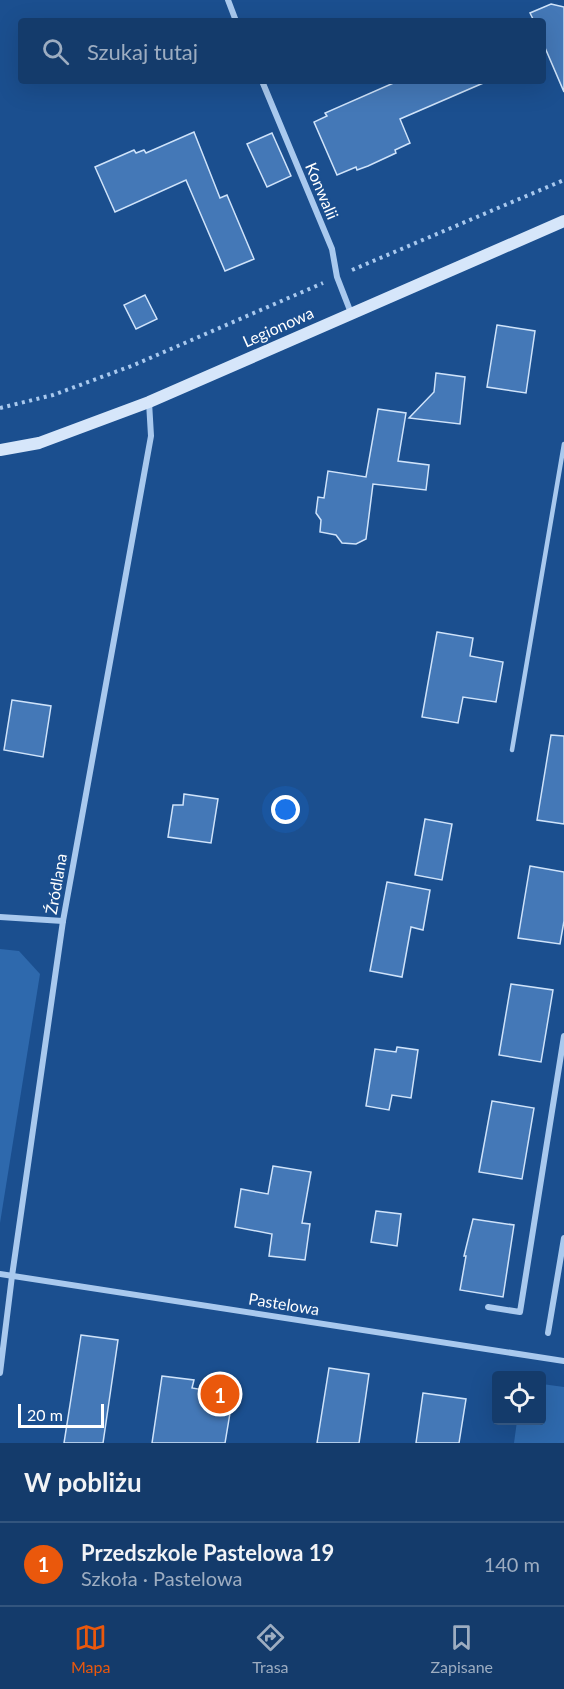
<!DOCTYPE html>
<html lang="pl">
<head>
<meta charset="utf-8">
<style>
	:root { --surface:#143b6b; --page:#1d4271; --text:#f1f3f6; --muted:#9dadc1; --line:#33557e; --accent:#ea580c }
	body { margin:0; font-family:Lato,sans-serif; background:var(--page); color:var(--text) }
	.controls { position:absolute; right:18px; bottom:18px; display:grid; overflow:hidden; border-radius:6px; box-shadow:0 6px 24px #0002 }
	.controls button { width:54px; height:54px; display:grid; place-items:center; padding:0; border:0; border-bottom:2px solid var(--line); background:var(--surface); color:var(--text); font:30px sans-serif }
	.scale { position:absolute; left:18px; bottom:15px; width:86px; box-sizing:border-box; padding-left:6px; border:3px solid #fff; border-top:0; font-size:16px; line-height:21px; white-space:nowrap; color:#fff; -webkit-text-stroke:4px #1b4f8f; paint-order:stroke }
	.you { position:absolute; left:286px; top:810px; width:21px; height:21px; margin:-15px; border:4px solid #fff; border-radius:50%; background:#1a73e8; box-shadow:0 0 0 9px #1a73e833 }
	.badge { display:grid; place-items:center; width:39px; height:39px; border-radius:50%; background:var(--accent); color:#fff; font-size:20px; font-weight:700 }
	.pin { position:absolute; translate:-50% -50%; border:3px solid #fff; box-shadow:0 2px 6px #0006 }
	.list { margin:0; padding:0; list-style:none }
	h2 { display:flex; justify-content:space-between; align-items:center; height:78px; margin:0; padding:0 24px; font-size:26px }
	h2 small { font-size:20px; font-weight:400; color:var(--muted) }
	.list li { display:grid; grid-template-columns:39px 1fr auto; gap:18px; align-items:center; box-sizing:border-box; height:84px; padding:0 24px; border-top:2px solid var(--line) }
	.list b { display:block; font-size:22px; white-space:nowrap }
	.list p { margin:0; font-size:20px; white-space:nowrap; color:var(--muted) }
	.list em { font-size:20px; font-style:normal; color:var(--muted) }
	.icon { flex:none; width:33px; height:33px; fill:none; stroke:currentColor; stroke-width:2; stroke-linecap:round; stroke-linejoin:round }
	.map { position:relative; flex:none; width:564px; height:1443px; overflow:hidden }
	.search { position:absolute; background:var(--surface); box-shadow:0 6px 24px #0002; left:18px; right:18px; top:18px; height:66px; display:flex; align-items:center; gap:15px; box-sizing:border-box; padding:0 21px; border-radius:6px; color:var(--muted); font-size:22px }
	.sheet { height:162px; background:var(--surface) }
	nav { display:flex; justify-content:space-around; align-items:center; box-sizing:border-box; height:84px; border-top:2px solid var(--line); background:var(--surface); font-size:16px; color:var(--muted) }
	nav a { display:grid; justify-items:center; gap:3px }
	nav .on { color:var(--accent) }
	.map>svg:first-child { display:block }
	.green { fill:#2e69ad }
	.building { fill:#4478b7; stroke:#cfe3fa; stroke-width:1.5 }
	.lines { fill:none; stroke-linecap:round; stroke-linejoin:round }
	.path { stroke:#a9c9ee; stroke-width:4; stroke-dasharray:3 4.5; stroke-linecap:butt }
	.lane { stroke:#a9c9ee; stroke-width:4.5 }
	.street { stroke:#a9c9ee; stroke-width:6 }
	.secondary { stroke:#d6e6fa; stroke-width:12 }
	.labels { text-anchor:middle; stroke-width:4.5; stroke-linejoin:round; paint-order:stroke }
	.street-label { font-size:16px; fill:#fff; stroke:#1b4f8f }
</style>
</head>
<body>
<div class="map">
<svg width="564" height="1443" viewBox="0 0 564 1443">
	<rect width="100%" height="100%" fill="#1b4f8f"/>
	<!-- green -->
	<g class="green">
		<polygon points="0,949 19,951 40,974 0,1223"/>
		<polygon points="542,1384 564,1387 564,1443 514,1443 517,1421 542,1420"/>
	</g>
	<!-- building -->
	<g class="building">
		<polygon points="551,4 564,7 564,92 543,43 543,21 534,21 530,13"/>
		<polygon points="398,81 488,81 400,119 410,143 395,150 396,153 368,166 357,170 356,167 337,175 314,122 327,116 325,113"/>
		<polygon points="194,132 220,198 227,195 254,259 225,271 186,180 115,212 95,167 134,150 136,153 144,150 146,153"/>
		<polygon points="272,133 291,176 267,187 247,144"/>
		<polygon points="145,295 157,319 136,329 124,305"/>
		<polygon points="497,325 535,331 526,393 487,387"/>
		<polygon points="436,373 465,377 460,424 409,418 434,392"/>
		<polygon points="378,409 406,413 398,461 429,465 426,490 373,484 366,539 356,544 342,543 336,535 320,532 321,520 316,513 318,497 324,498 328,471 366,477"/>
		<polygon points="437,632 473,638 470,656 503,662 496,702 463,697 458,723 422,717"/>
		<polygon points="12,700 51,706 43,757 4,750"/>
		<polygon points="551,735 564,736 564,824 537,820"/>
		<polygon points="184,794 218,799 211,843 168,837 173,805 183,805"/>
		<polygon points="425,819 452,824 442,880 415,875"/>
		<polygon points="530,866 564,872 564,921 560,944 518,938"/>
		<polygon points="387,882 430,890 423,930 411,927 402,977 370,971"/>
		<polygon points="511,984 553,990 541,1062 499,1055"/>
		<polygon points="397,1047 418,1050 411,1098 392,1095 389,1110 366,1106 375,1049 396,1052"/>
		<polygon points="492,1101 534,1108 522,1179 479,1172"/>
		<polygon points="273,1166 311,1172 302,1223 310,1224 305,1260 269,1256 272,1234 235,1227 241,1189 268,1194"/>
		<polygon points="376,1211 401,1214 397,1246 371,1242"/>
		<polygon points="473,1219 514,1225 503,1297 460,1290 466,1256 464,1256"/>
		<polygon points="81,1335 118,1340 103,1443 64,1443"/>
		<polygon points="329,1368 369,1374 359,1443 317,1443"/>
		<polygon points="162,1376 194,1380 192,1388 233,1395 225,1443 152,1443"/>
		<polygon points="423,1393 466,1399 459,1443 416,1443"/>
	</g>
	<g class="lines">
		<!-- path -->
		<g class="path">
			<polyline points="352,270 564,180"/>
			<polyline points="0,408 53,395 134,365 323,283"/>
		</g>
		<!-- lane -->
		<polyline class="lane" points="512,750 564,444"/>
		<!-- street -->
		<g class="street">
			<polyline points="228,0 236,21"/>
			<polyline points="262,81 332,249 337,277 351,313"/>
			<polyline points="0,917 63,921"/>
			<polyline points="0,1274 564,1361"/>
			<polyline points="488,1307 520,1312 564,1036"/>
			<polyline points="548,1333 564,1238"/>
			<polyline points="0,1373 12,1276 63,921 151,436 149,402"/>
		</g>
		<!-- secondary -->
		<polyline class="secondary" points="0,450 39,443 149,402 564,221"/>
	</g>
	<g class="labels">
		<!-- street labels -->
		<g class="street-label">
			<text transform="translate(322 191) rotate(67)" y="6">Konwalii</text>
			<text transform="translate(278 327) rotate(-24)" y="6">Legionowa</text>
			<text transform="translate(56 884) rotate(-80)" y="6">Źródlana</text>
			<text transform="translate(284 1304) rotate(9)" y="6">Pastelowa</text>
		</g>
	</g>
</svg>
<div class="controls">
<button><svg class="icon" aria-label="locate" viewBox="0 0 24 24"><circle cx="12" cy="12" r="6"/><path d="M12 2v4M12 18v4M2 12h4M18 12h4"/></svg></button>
</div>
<div class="scale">20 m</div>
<div class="you"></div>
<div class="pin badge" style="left:220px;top:1394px">1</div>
<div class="search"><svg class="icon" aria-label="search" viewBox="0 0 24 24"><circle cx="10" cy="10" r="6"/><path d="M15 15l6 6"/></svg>Szukaj tutaj</div>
</div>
<section class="sheet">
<h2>W pobliżu<small></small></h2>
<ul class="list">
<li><span class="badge">1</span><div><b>Przedszkole Pastelowa 19</b><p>Szkoła · Pastelowa</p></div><em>140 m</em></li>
</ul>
</section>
<nav>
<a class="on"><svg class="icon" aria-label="map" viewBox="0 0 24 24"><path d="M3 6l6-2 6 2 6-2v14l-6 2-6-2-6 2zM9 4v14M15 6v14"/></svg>Mapa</a>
<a><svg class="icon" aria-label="directions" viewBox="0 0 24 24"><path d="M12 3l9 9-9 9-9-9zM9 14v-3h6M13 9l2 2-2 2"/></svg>Trasa</a>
<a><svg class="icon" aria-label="saved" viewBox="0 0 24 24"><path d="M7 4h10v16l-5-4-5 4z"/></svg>Zapisane</a>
</nav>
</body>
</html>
